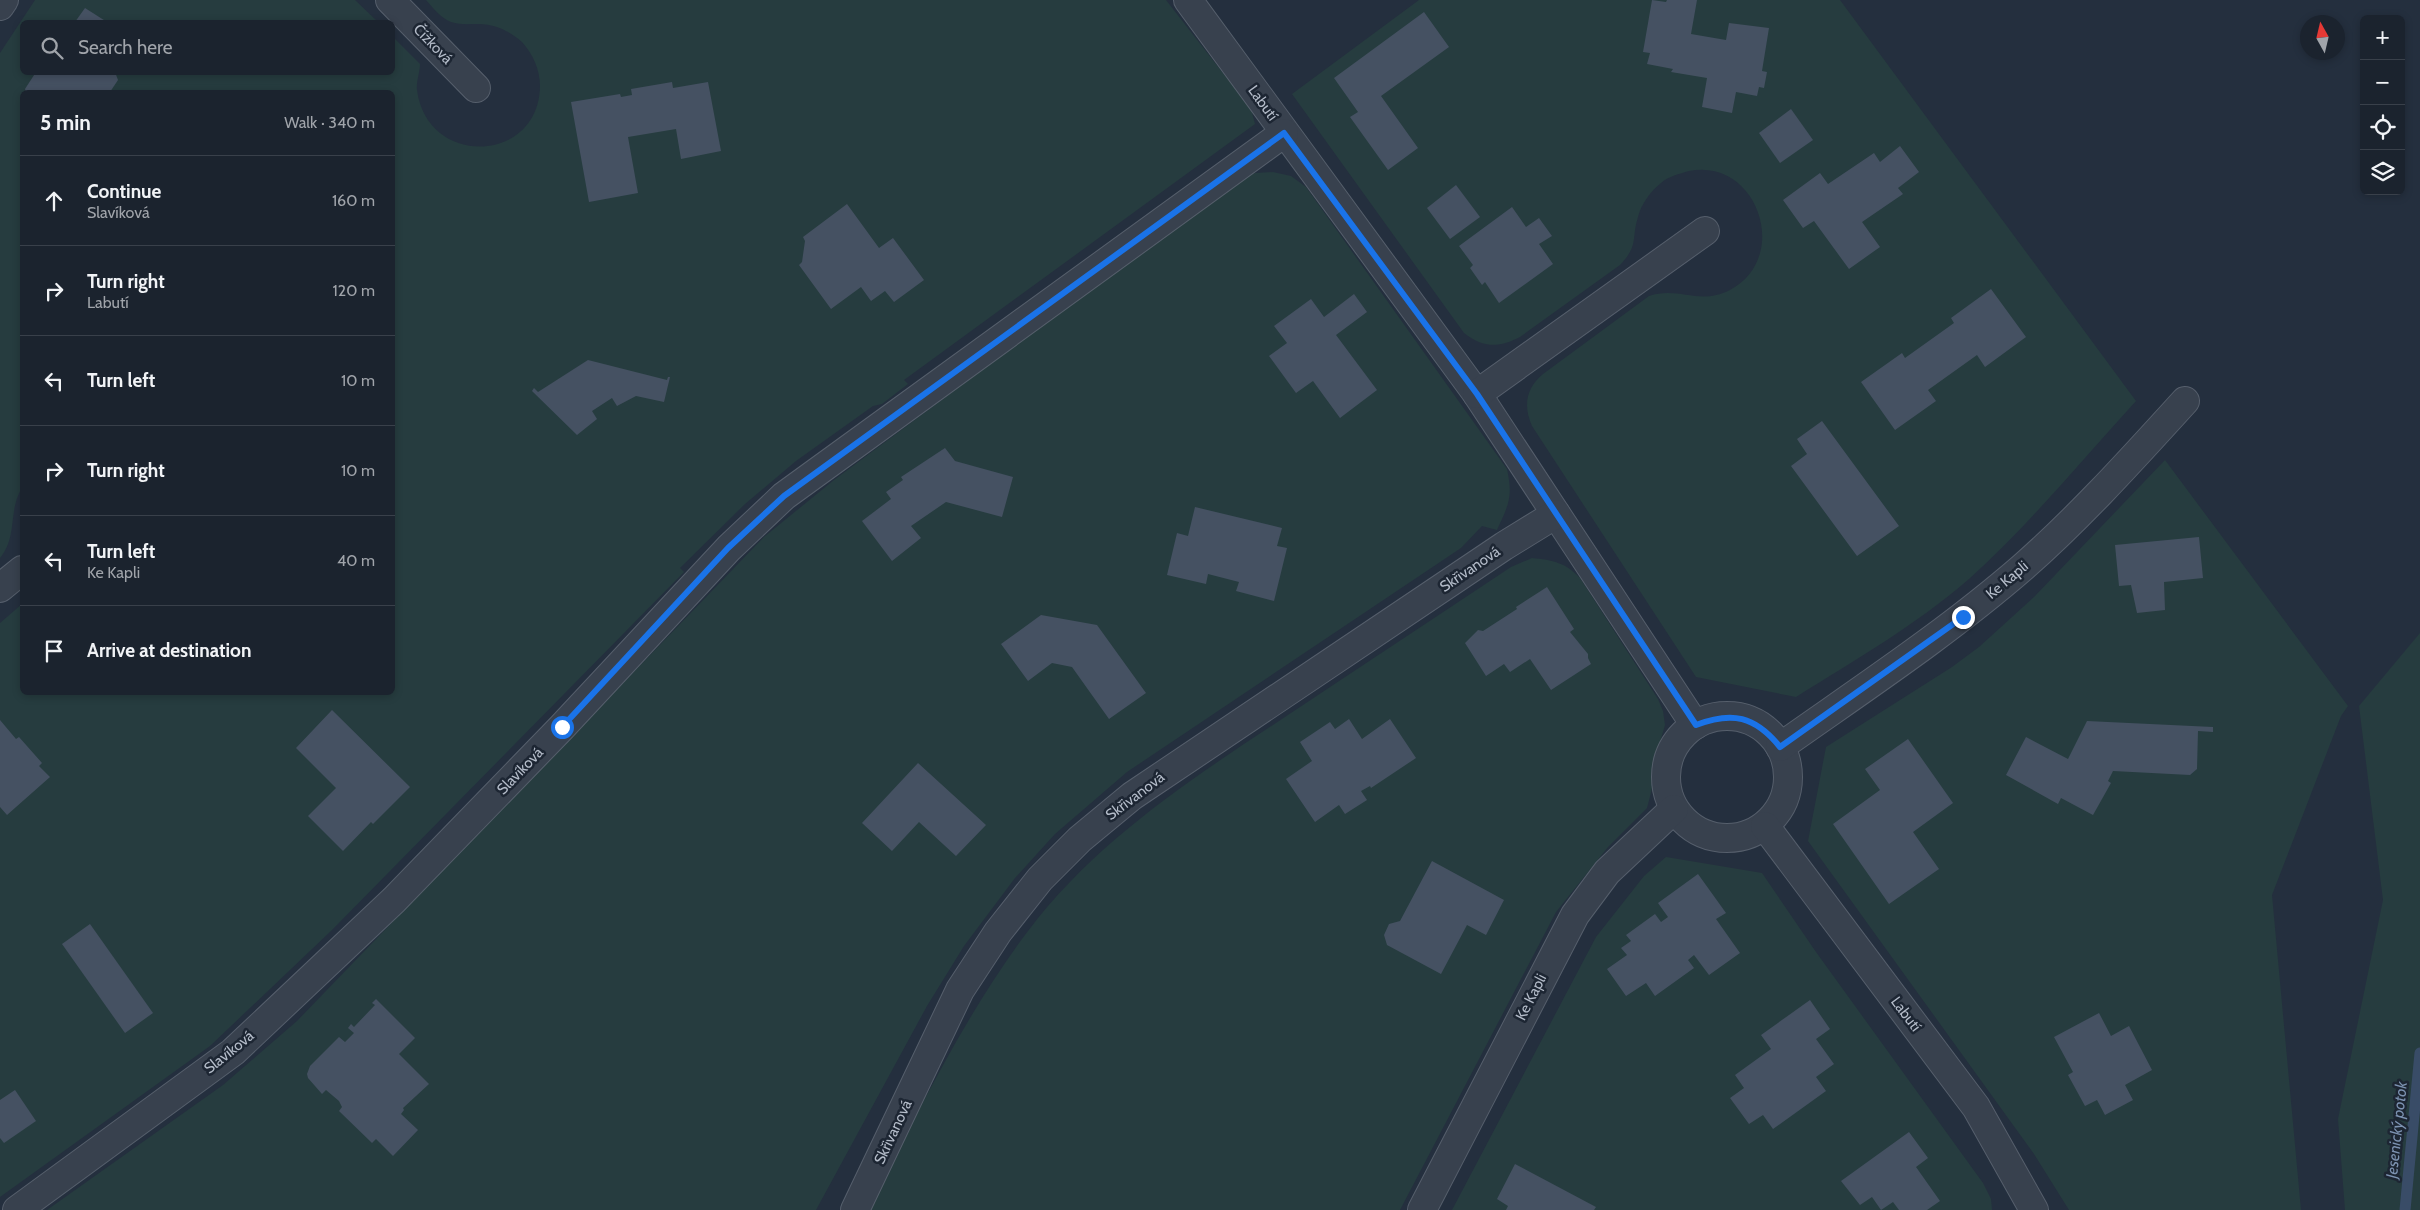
<!DOCTYPE html>
<html lang="en">
<head>
<meta charset="utf-8">
<style>
	:root { --surface:#1b232e; --page:#282f3a; --text:#f1f3f6; --muted:#a0a4aa; --line:#39404a }
	body { margin:0; font-family:Cabin,sans-serif; background:var(--page); color:var(--text) }
	.controls { position:absolute; right:15px; top:15px; display:grid; overflow:hidden; border-radius:8px; box-shadow:0 2px 8px #0003 }
	.controls button { width:45px; height:45px; display:grid; place-items:center; padding:0; border:0; border-bottom:1px solid var(--line); background:var(--surface); color:var(--text); font:25px sans-serif }
	.compass { position:absolute; left:2300px; top:15px; width:45px; height:45px; border-radius:50%; background:var(--surface); box-shadow:0 2px 8px #0003; rotate:352deg }
	.stop { position:absolute; width:15px; height:15px; margin:-11px; border:4px solid #1a73e8; border-radius:50%; background:#fff }
	.stop.end { background:#1a73e8; border-color:#fff; box-shadow:0 1px 5px #0008 }
	.list { margin:0; padding:0; list-style:none }
	h2 { display:flex; justify-content:space-between; align-items:center; height:65px; margin:0; padding:0 20px; font-size:21px }
	h2 small { font-size:16px; font-weight:400; color:var(--muted) }
	.list li { display:grid; grid-template-columns:32px 1fr auto; gap:15px; align-items:center; box-sizing:border-box; height:90px; padding:0 20px; border-top:1px solid var(--line) }
	.list b { display:block; font-size:19px; white-space:nowrap }
	.list p { margin:0; font-size:16px; white-space:nowrap; color:var(--muted) }
	.list em { font-size:16px; font-style:normal; color:var(--muted) }
	.icon { flex:none; width:28px; height:28px; fill:none; stroke:currentColor; stroke-width:2; stroke-linecap:round; stroke-linejoin:round }
	.map { position:relative; flex:none; width:2420px; height:1210px; overflow:hidden }
	.search { position:absolute; background:var(--surface); box-shadow:0 2px 8px #0003; left:20px; top:20px; width:375px; height:55px; display:flex; align-items:center; gap:12px; box-sizing:border-box; padding:0 18px; border-radius:8px; color:var(--muted); font-size:19px }
	.panel { position:absolute; background:var(--surface); box-shadow:0 2px 8px #0003; left:20px; top:90px; width:375px; height:605px; border-radius:8px }
	.map>svg:first-child { display:block }
	.green { fill:#263c3f }
	.lines { fill:none; stroke-linecap:round; stroke-linejoin:round }
	.stream { stroke:#394c67; stroke-width:11 }
	.building { fill:#455162 }
	.street-casing { stroke:#565f6c; stroke-width:30 }
	.street { stroke:#38414e; stroke-width:28 }
	.route { stroke:#1a73e8; stroke-width:6 }
	.labels { text-anchor:middle; stroke-width:5; stroke-linejoin:round; paint-order:stroke }
	.street-label { font-size:15px; fill:#b4bcc9; stroke:#1d2633 }
	.water-label { font-size:16px; font-style:italic; fill:#7c92b1; stroke:#1d2633 }
</style>
</head>
<body>
<div class="map">
<svg width="2420" height="1210" viewBox="0 0 2420 1210">
	<rect width="100%" height="100%" fill="#242f3e"/>
	<!-- green -->
	<g class="green">
		<path d="M35,0h320l23,22h-356v50h370l1,-35 27,27c0,8 -4,18 -3,26 10,78 122,74 123,-4 0,-16 -7,-32 -18,-44 -12,-11 -29,-19 -45,-18 -8,0 -17,1 -26,-2 -10,-4 -18,-14 -25,-22h740l85,109 4,15 -351,256 4,4 -26,20 -9,2 -77,55 -51,43 -65,64 4,4 -352,358 -122,116 -210,151v-574l22,-19v88h370v-600h-370v396c-14,21 -4,49 -22,70v-505z"/>
		<path d="M1419,0h421l296,401c-55,60 -107,124 -167,178 -53,46 -114,81 -173,118l-100,-20 -164,-251c-9,-20 -6,-38 11,-52l106,-78c30,-10 50,10 81,-6 62,-33 27,-133 -41,-119 -10,3 -20,5 -28,12 -10,8 -20,21 -23,34 -7,23 1,28 -18,48l-100,72c-21,11 -37,11 -56,-4l-172,-239z"/>
		<path d="M1273,172l18,4 15,11 201,282c6,28 2,35 -10,61l-15,-4 -21,22 -334,224 -72,62 -40,44 -51,68 -37,60 -111,204h-769l176,-125 74,-64 467,-484 70,-57 404,-300 17,-7z"/>
		<polygon points="2165,460 2348,706 2341,716 2272,895 2301,1210 2069,1210 2034,1154 1808,841 1826,747 1952,667 1979,647 2035,596"/>
		<path d="M1532,558c21,2 34,5 48,20l78,121 5,12 2,14 -12,41 1,15 -7,27 -39,39 -52,65 -156,298h-534c51,-94 97,-193 162,-279 69,-91 163,-152 257,-214 75,-50 151,-100 226,-150z"/>
		<polygon points="2420,633 2420,1210 2345,1210 2338,1119 2383,900 2359,706"/>
		<polygon points="1666,857 1762,873 1816,952 1983,1183 1991,1199 1992,1210 1452,1210 1596,937 1644,876"/>
	</g>
	<g class="lines">
		<!-- stream -->
		<polyline class="stream" points="2405,1210 2420,1053"/>
	</g>
	<!-- building -->
	<g class="building">
		<polygon points="1652,0 1666,2 1667,0 1697,0 1691,34 1726,40 1729,23 1769,28 1762,71 1767,72 1764,88 1759,87 1757,96 1736,92 1732,113 1702,107 1707,78 1671,72 1673,69 1647,64 1650,53 1643,52"/>
		<polygon points="85,8 107,22 75,22"/>
		<polygon points="1424,12 1449,47 1381,96 1418,148 1388,170 1350,117 1358,112 1334,78"/>
		<polygon points="36,72 115,72 118,80 110,92 26,92 25,89"/>
		<polygon points="672,82 673,88 708,82 721,151 681,159 676,129 628,137 638,193 589,202 571,102 620,94 621,97 632,95 631,89"/>
		<polygon points="1791,109 1813,140 1780,163 1759,133"/>
		<polygon points="1900,146 1919,172 1898,188 1903,194 1862,222 1880,247 1849,269 1814,221 1803,228 1783,200 1820,173 1828,184 1874,153 1880,162"/>
		<polygon points="1456,185 1480,217 1450,239 1427,208"/>
		<polygon points="847,204 879,248 893,238 924,280 894,302 885,291 871,301 861,287 831,309 799,265 802,262 805,241 803,237"/>
		<polygon points="1512,207 1526,227 1539,218 1552,236 1539,244 1553,264 1499,303 1485,282 1482,285 1470,268 1473,265 1459,246"/>
		<polygon points="1991,289 2026,337 1985,367 1977,355 1928,390 1936,401 1895,430 1861,382 1902,353 1905,358 1954,323 1951,318"/>
		<polygon points="1354,294 1367,312 1336,335 1377,390 1340,418 1313,381 1296,393 1269,356 1287,343 1274,326 1311,299 1324,317"/>
		<polygon points="588,360 667,380 668,377 670,377 664,402 636,396 617,406 612,398 592,411 597,419 577,435 532,391 534,388 538,392"/>
		<polygon points="1822,421 1899,526 1857,556 1791,466 1807,454 1797,439"/>
		<polygon points="945,448 955,461 1013,477 1002,517 946,502 911,526 921,538 892,561 862,521 891,499 886,492 903,480 901,477"/>
		<polygon points="1195,507 1282,528 1277,546 1287,548 1274,601 1236,591 1239,582 1208,574 1206,584 1167,575 1177,533 1188,536"/>
		<polygon points="2199,537 2203,578 2164,582 2165,610 2137,613 2131,585 2119,586 2115,545"/>
		<polygon points="1547,587 1574,629 1570,632 1588,654 1588,658 1591,664 1551,690 1530,659 1510,672 1504,664 1486,676 1465,643 1478,630 1483,631 1517,609 1516,607"/>
		<polygon points="1041,615 1097,625 1146,693 1109,719 1072,667 1052,663 1028,681 1001,644"/>
		<polygon points="332,710 410,787 373,824 371,822 343,851 308,816 336,788 296,748"/>
		<polygon points="1349,719 1362,739 1390,719 1416,758 1371,788 1370,786 1361,791 1367,800 1345,814 1339,805 1315,822 1286,779 1312,761 1300,742 1330,722 1335,729"/>
		<polygon points="0,720 16,739 19,737 42,763 39,766 50,777 7,815 0,807"/>
		<polygon points="2087,721 2213,727 2213,732 2198,731 2197,769 2190,775 2113,771 2108,781 2111,783 2093,815 2061,798 2058,804 2006,775 2026,737 2068,759"/>
		<polygon points="1908,739 1953,803 1913,832 1939,869 1889,904 1833,824 1880,790 1865,769"/>
		<polygon points="918,763 986,825 956,856 919,822 892,851 862,823"/>
		<polygon points="1432,861 1504,900 1486,935 1467,925 1441,974 1387,945 1384,935 1389,924 1400,921"/>
		<polygon points="1698,874 1726,913 1716,919 1740,953 1709,975 1694,955 1688,960 1694,968 1655,996 1646,983 1626,996 1607,969 1627,955 1621,948 1631,941 1626,935 1655,914 1661,922 1668,917 1658,903"/>
		<polygon points="90,924 153,1013 125,1033 62,944"/>
		<polygon points="376,999 415,1038 399,1054 429,1084 403,1108 404,1110 401,1114 418,1130 393,1156 376,1139 372,1143 339,1111 342,1107 339,1101 326,1090 322,1094 308,1078 307,1074 310,1066 339,1037 345,1042 354,1033 348,1028 351,1024 354,1027 375,1005 372,1003"/>
		<polygon points="1810,1000 1830,1029 1816,1039 1834,1064 1816,1077 1826,1091 1773,1129 1763,1115 1749,1124 1730,1098 1744,1088 1735,1075 1771,1049 1761,1035"/>
		<polygon points="2099,1013 2111,1036 2129,1026 2152,1070 2125,1085 2133,1100 2105,1115 2097,1100 2085,1106 2068,1075 2073,1072 2054,1037"/>
		<polygon points="15,1090 36,1121 4,1143 0,1138 0,1100"/>
		<polygon points="1909,1132 1928,1158 1916,1167 1940,1201 1927,1210 1899,1210 1893,1202 1881,1210 1872,1197 1860,1205 1841,1181"/>
		<polygon points="1515,1164 1596,1207 1594,1210 1506,1210 1508,1206 1497,1199"/>
	</g>
	<g class="lines">
		<!-- street casing -->
		<g class="street-casing">
			<g id="street">
				<polyline points="390,0 476,88"/>
				<polyline points="1188,0 1477,394 1695,725"/>
				<polyline points="0,6 4,0"/>
				<polyline points="1477,394 1705,231"/>
				<polyline points="0,588 22,570"/>
				<circle cx="1727" cy="777" r="61"/>
				<path d="M1780,747c82,-58 167,-114 243,-180 58,-51 110,-109 162,-166"/>
				<polyline points="1765,826 1976,1107 2034,1210"/>
				<polyline points="17,1210 233,1052 394,900 562,727 729,548 784,496 1284,133"/>
				<polyline points="855,1210 960,990 998,932 1040,879 1080,839 1132,796 1504,546 1556,514"/>
				<polyline points="1422,1210 1575,915 1607,872 1674,809"/>
			</g>
		</g>
		<!-- street -->
		<use href="#street" class="street"/>
	</g>
	<g class="lines">
		<!-- route -->
		<path class="route" d="M562,727l166,-179 56,-52 500,-363 193,261 219,331c36,-14 59,-9 84,22l183,-130"/>
	</g>
	<g class="labels">
		<!-- street labels -->
		<g class="street-label">
			<text transform="translate(433 44) rotate(46)" y="5">Čížková</text>
			<text transform="translate(1263 103) rotate(54)" y="5">Labutí</text>
			<text transform="translate(1470 569) rotate(-34)" y="5">Skřivanová</text>
			<text transform="translate(2007 580) rotate(-40)" y="5">Ke Kapli</text>
			<text transform="translate(520 771) rotate(-46)" y="5">Slavíková</text>
			<text transform="translate(1135 796) rotate(-37)" y="5">Skřivanová</text>
			<text transform="translate(1531 997) rotate(-63)" y="5">Ke Kapli</text>
			<text transform="translate(1906 1014) rotate(53)" y="5">Labutí</text>
			<text transform="translate(229 1052) rotate(-39)" y="5">Slavíková</text>
			<text transform="translate(893 1132) rotate(-65)" y="5">Skřivanová</text>
		</g>
		<!-- water labels -->
		<g class="water-label">
			<text transform="translate(2396 1130) rotate(-84)" y="6">Jesenický potok</text>
		</g>
	</g>
</svg>
<div class="controls">
<button>+</button>
<button>−</button>
<button><svg class="icon" aria-label="locate" viewBox="0 0 24 24"><circle cx="12" cy="12" r="6"/><path d="M12 2v4M12 18v4M2 12h4M18 12h4"/></svg></button>
<button><svg class="icon" aria-label="layers" viewBox="0 0 24 24"><path d="M12 4l9 5-9 5-9-5zM3 14l9 5 9-5"/></svg></button>
</div>
<svg class="compass" viewBox="-18 -18 36 36"><path d="M0-13l5 13h-10z" fill="#e53935"/><path d="M0 13l5-13h-10z" fill="#a0a4aa"/></svg>
<div class="stop" style="left:562px;top:727px"></div>
<div class="stop end" style="left:1963px;top:617px"></div>
<div class="search"><svg class="icon" aria-label="search" viewBox="0 0 24 24"><circle cx="10" cy="10" r="6"/><path d="M15 15l6 6"/></svg>Search here</div>
<section class="panel">
<h2>5 min<small>Walk · 340 m</small></h2>
<ul class="list">
<li><svg class="icon" aria-label="ahead" viewBox="0 0 24 24"><path d="M12 20V5M6 11l6-6 6 6"/></svg><div><b>Continue</b><p>Slavíková</p></div><em>160 m</em></li>
<li><svg class="icon" aria-label="right" viewBox="0 0 24 24"><path d="M7 20v-9h11M14 6l5 5-5 5"/></svg><div><b>Turn right</b><p>Labutí</p></div><em>120 m</em></li>
<li><svg class="icon" aria-label="left" viewBox="0 0 24 24"><path d="M17 20v-9H6M10 6l-5 5 5 5"/></svg><div><b>Turn left</b></div><em>10 m</em></li>
<li><svg class="icon" aria-label="right" viewBox="0 0 24 24"><path d="M7 20v-9h11M14 6l5 5-5 5"/></svg><div><b>Turn right</b></div><em>10 m</em></li>
<li><svg class="icon" aria-label="left" viewBox="0 0 24 24"><path d="M17 20v-9H6M10 6l-5 5 5 5"/></svg><div><b>Turn left</b><p>Ke Kapli</p></div><em>40 m</em></li>
<li><svg class="icon" aria-label="arrive" viewBox="0 0 24 24"><path d="M6 21V4h12l-3 4 3 4H6"/></svg><div><b>Arrive at destination</b></div></li>
</ul>
</section>
</div>
</body>
</html>
